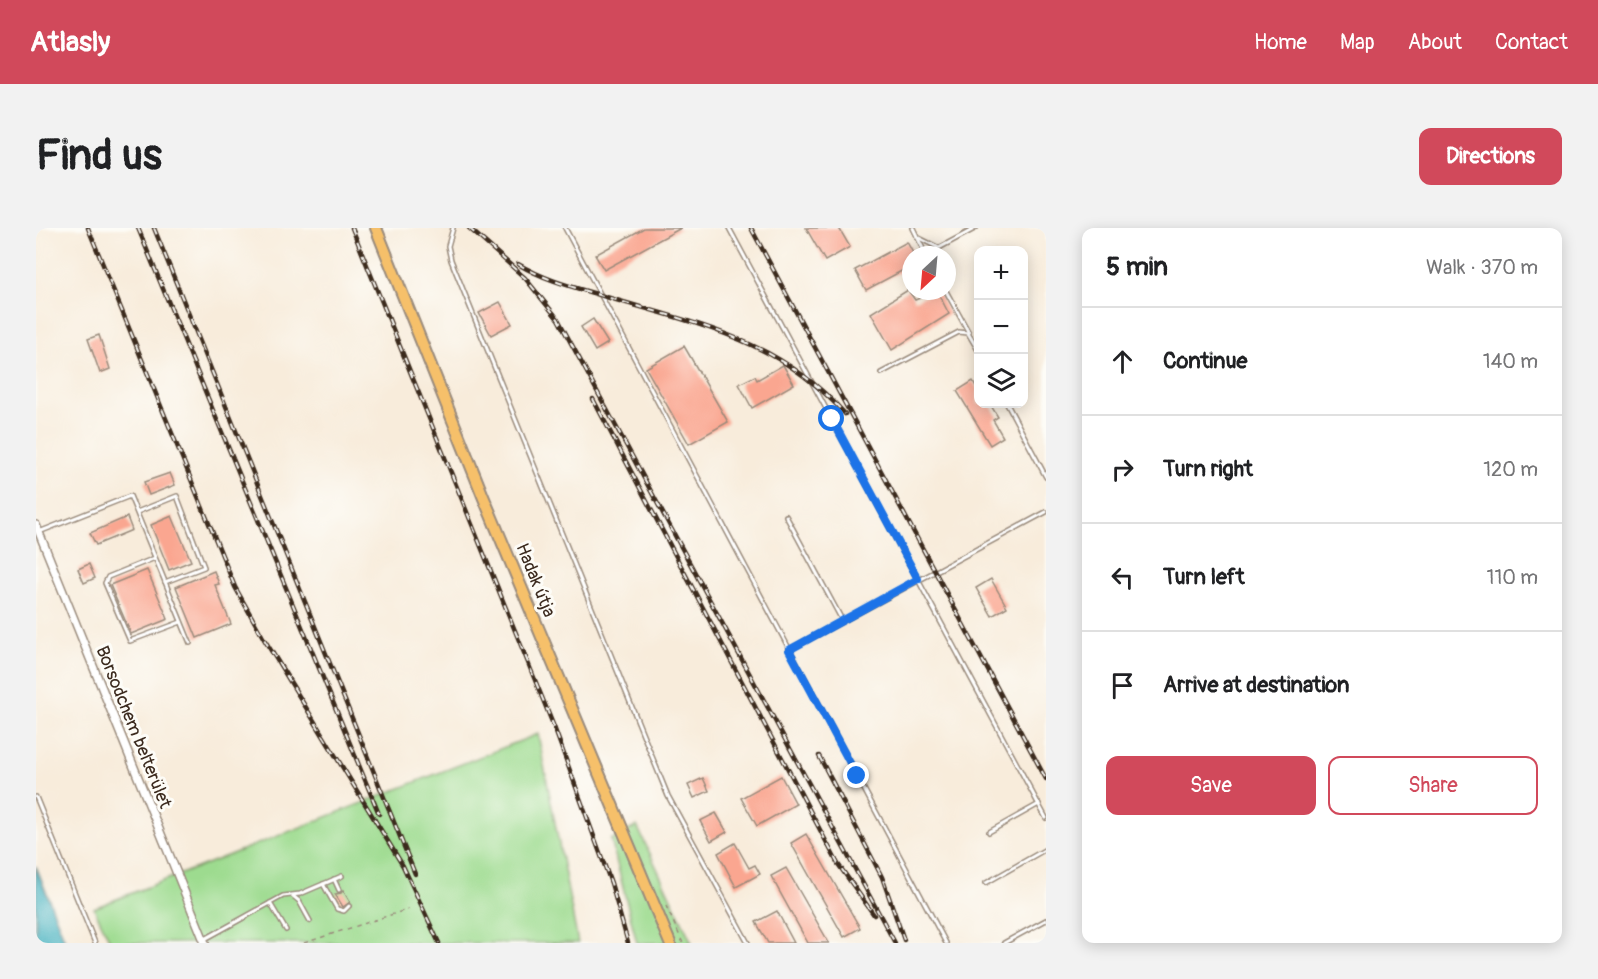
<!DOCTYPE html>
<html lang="en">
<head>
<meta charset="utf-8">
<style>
	:root { --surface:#fff; --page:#f2f2f2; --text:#202124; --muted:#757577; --line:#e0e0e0; --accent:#d1495b }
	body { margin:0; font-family:Pangolin,sans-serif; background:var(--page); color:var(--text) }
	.controls { position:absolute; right:18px; top:18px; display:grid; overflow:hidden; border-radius:12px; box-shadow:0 3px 15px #0003 }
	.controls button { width:54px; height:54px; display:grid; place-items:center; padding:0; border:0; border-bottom:2px solid var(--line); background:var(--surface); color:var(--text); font:30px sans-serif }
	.compass { position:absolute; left:866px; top:18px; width:54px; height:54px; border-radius:50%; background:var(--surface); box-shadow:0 3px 15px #0003; rotate:206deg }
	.stop { position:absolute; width:18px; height:18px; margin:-14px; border:4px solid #1a73e8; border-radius:50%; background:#fff }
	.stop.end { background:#1a73e8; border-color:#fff; box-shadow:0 2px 6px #0008 }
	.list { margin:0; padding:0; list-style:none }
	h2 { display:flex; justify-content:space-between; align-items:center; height:78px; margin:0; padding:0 24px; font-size:26px }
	h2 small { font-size:20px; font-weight:400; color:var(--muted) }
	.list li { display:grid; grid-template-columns:39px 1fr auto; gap:18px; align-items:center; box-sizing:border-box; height:108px; padding:0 24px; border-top:2px solid var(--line) }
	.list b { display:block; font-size:22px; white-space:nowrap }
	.list em { font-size:20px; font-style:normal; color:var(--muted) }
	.actions { display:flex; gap:12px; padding:18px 24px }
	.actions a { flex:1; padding:14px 0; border:2px solid var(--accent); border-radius:12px; text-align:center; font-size:21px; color:var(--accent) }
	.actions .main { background:var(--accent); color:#fff }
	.icon { flex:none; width:33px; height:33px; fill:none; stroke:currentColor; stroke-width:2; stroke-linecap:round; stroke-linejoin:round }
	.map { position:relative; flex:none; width:1010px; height:715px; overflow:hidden; border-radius:12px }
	header { display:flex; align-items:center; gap:36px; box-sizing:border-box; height:84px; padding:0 30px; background:var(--accent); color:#fff }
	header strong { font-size:28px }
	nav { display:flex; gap:33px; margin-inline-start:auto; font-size:21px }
	.intro { display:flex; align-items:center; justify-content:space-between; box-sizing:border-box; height:144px; padding:0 36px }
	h1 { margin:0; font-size:42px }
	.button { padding:15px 27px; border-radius:12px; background:var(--accent); color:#fff; font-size:21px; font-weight:700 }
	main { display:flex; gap:36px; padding:0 36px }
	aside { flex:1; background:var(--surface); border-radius:12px; box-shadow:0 3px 15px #0003 }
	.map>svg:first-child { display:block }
	.green { fill:#9ddb8f; stroke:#6c8256; stroke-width:1.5 }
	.water { fill:#44b1c0; stroke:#406e6f; stroke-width:1.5 }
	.building { fill:#faa690 }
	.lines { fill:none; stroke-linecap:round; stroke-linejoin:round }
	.lane-casing { stroke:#9a8b7c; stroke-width:6 }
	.street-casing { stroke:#9a8b7c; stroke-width:10 }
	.primary-casing { stroke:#9a8b7c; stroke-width:14 }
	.path { stroke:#9a8b7c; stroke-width:1.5; stroke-dasharray:4.5 4.5; stroke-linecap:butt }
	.lane { stroke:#fff; stroke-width:3 }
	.street { stroke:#fff; stroke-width:7 }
	.primary { stroke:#f6c06b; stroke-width:10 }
	.rail-casing { stroke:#3b2a1e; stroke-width:4.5 }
	.rail { stroke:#fdfcf7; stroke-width:2; stroke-dasharray:7; stroke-linecap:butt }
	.route { stroke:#1a73e8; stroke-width:8 }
	.labels { text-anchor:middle; stroke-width:6; stroke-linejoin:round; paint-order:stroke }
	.street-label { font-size:18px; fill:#3b2a1e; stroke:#fdfcf7 }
</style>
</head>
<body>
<header>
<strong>Atlasly</strong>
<nav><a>Home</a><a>Map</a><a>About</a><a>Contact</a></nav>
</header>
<div class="intro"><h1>Find us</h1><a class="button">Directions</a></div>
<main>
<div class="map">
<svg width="1010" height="715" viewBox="0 0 1010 715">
	<rect width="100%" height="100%" fill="#fdfcf7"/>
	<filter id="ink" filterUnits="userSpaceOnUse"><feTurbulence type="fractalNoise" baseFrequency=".0167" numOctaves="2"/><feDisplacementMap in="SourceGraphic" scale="12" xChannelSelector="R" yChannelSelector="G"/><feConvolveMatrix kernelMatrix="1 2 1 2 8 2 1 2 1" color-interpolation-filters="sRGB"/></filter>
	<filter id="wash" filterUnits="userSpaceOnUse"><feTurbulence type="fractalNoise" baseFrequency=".008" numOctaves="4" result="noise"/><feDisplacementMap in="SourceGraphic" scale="24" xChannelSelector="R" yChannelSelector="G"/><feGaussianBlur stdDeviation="1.35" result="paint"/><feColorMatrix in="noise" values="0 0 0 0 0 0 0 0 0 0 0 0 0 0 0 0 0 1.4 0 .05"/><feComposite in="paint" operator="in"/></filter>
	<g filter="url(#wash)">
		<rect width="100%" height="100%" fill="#f8ecdb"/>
		<!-- green -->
		<g class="green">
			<polygon points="502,506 542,715 75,715 58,680"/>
			<polygon points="601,598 656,715 601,715 575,612"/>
		</g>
		<!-- water -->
		<polygon class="water" points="0,638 30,715 0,715"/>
		<g id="blocks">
			<!-- building -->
			<g class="building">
				<polygon points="608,0 645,0 568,42 559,27"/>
				<polygon points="770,0 803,0 814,19 789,33"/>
				<polygon points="871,14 878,27 875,27 875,38 830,62 819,42"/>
				<polygon points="872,62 879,72 901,63 913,86 856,122 835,85"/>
				<polygon points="464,74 476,96 455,107 443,85"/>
				<polygon points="557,91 572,115 559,123 545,99"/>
				<polygon points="63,107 74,141 64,145 52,111"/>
				<polygon points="648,118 692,194 653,216 610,140"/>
				<polygon points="747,137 758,156 716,180 703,156 719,148 721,152"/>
				<polygon points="937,153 942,162 942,176 954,176 962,189 957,192 967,209 954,217 921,163"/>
				<polygon points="134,245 139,257 113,267 108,254"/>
				<polygon points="136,288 155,333 133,342 115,297"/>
				<polygon points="91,289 96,302 60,317 54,305"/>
				<polygon points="53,336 59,350 48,355 42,341"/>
				<polygon points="111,342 132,391 95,406 74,357"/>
				<polygon points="178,343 183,356 179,357 195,396 161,410 140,359"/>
				<polygon points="955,351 971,379 956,388 940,360"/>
				<polygon points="745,548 760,576 721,598 705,570"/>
				<polygon points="667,550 673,563 658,570 652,557"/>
				<polygon points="680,585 691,604 675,613 664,593"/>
				<polygon points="770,606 824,700 808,709 755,615"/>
				<polygon points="699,615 713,640 719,637 724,646 700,659 682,625"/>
				<polygon points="750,640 793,715 772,715 735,648"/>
				<polygon points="307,662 314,674 307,679 299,666 305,665"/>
				<polygon points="741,683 758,715 732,715 720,694"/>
			</g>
		</g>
	</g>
	<g filter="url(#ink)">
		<use href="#blocks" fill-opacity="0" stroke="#9a8b7c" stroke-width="1.5"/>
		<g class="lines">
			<!-- lane casing -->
			<g class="lane-casing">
				<g id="lane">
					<polyline points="417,0 412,18 415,32 632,568 712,715"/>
					<polyline points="529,0 910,715"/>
					<polyline points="693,0 1010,590"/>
					<polyline points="877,0 890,27"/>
					<polyline points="881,9 903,20 940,0"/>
					<polyline points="895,27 901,21"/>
					<polyline points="910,63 933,105"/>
					<polyline points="845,145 923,104 932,105 942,122"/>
					<polyline points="971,176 1010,249"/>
					<polyline points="101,284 141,268 168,339 129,354"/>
					<polyline points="750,288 806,392"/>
					<polyline points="3,304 94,268 154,415"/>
					<polyline points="119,330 72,349 69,355 94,413 145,394"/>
					<polyline points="753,422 1010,284"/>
					<polyline points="0,569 59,715"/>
					<polyline points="953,604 1003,576"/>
					<polyline points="298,651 303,662"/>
					<polyline points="950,655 1010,621"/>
					<polyline points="287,656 301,681 308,683 313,678"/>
					<polyline points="257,668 263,673 274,693"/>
					<polyline points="234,675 250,702"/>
					<polyline points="169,711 247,668 264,666 306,648"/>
					<polyline points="968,715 1010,692"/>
				</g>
			</g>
			<!-- street casing -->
			<g class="street-casing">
				<polyline id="street" points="0,297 169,715"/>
			</g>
			<!-- primary casing -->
			<g class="primary-casing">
				<polyline id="primary" points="340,0 447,268 634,715"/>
			</g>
			<!-- path -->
			<g class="path">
				<polyline points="630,678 647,715"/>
				<polyline points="268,715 373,681"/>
			</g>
			<!-- lane -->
			<use href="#lane" class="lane"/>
			<!-- street -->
			<use href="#street" class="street"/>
			<!-- primary -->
			<use href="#primary" class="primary"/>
			<!-- rail casing -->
			<g class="rail-casing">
				<g id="rail">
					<polyline points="52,0 199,359 228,411 367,638 403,715"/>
					<polyline points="102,0 343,586"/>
					<polyline points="118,0 379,646"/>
					<polyline points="316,0 518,499 575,655 592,715"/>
					<polyline points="433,0 489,50 522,91 859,715"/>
					<polyline points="715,0 1010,551"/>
					<path d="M482,36c27,16 55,23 85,32 92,28 175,42 242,118"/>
					<polyline points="557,171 802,636 838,687"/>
					<polyline points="783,528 846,649 868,712"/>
				</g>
			</g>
			<!-- rail -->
			<use href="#rail" class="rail"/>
		</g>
	</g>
	<g class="lines" filter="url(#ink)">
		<!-- route -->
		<polyline class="route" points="796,191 882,351 753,422 821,548"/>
	</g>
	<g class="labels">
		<!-- street labels -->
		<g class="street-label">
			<text transform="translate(500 352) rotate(68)" y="6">Hadak útja</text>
			<text transform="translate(98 499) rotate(68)" y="6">Borsodchem belterület</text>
		</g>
	</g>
</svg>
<div class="controls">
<button>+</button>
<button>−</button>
<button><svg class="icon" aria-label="layers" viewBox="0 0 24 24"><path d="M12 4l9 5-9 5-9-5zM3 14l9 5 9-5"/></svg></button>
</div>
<svg class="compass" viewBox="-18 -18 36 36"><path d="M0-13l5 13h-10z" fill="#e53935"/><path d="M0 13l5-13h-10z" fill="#757577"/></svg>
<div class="stop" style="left:796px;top:191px"></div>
<div class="stop end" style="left:821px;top:548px"></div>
</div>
<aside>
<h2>5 min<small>Walk · 370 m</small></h2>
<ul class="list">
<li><svg class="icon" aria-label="ahead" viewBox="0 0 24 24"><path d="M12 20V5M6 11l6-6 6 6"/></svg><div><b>Continue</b></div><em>140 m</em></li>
<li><svg class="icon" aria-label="right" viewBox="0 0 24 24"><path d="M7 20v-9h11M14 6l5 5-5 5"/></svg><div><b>Turn right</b></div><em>120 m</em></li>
<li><svg class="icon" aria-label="left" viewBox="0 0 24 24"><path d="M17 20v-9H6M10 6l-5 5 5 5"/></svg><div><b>Turn left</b></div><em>110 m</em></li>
<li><svg class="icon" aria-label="arrive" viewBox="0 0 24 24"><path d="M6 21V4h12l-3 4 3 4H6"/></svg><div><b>Arrive at destination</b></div></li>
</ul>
<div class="actions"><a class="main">Save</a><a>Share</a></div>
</aside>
</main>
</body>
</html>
